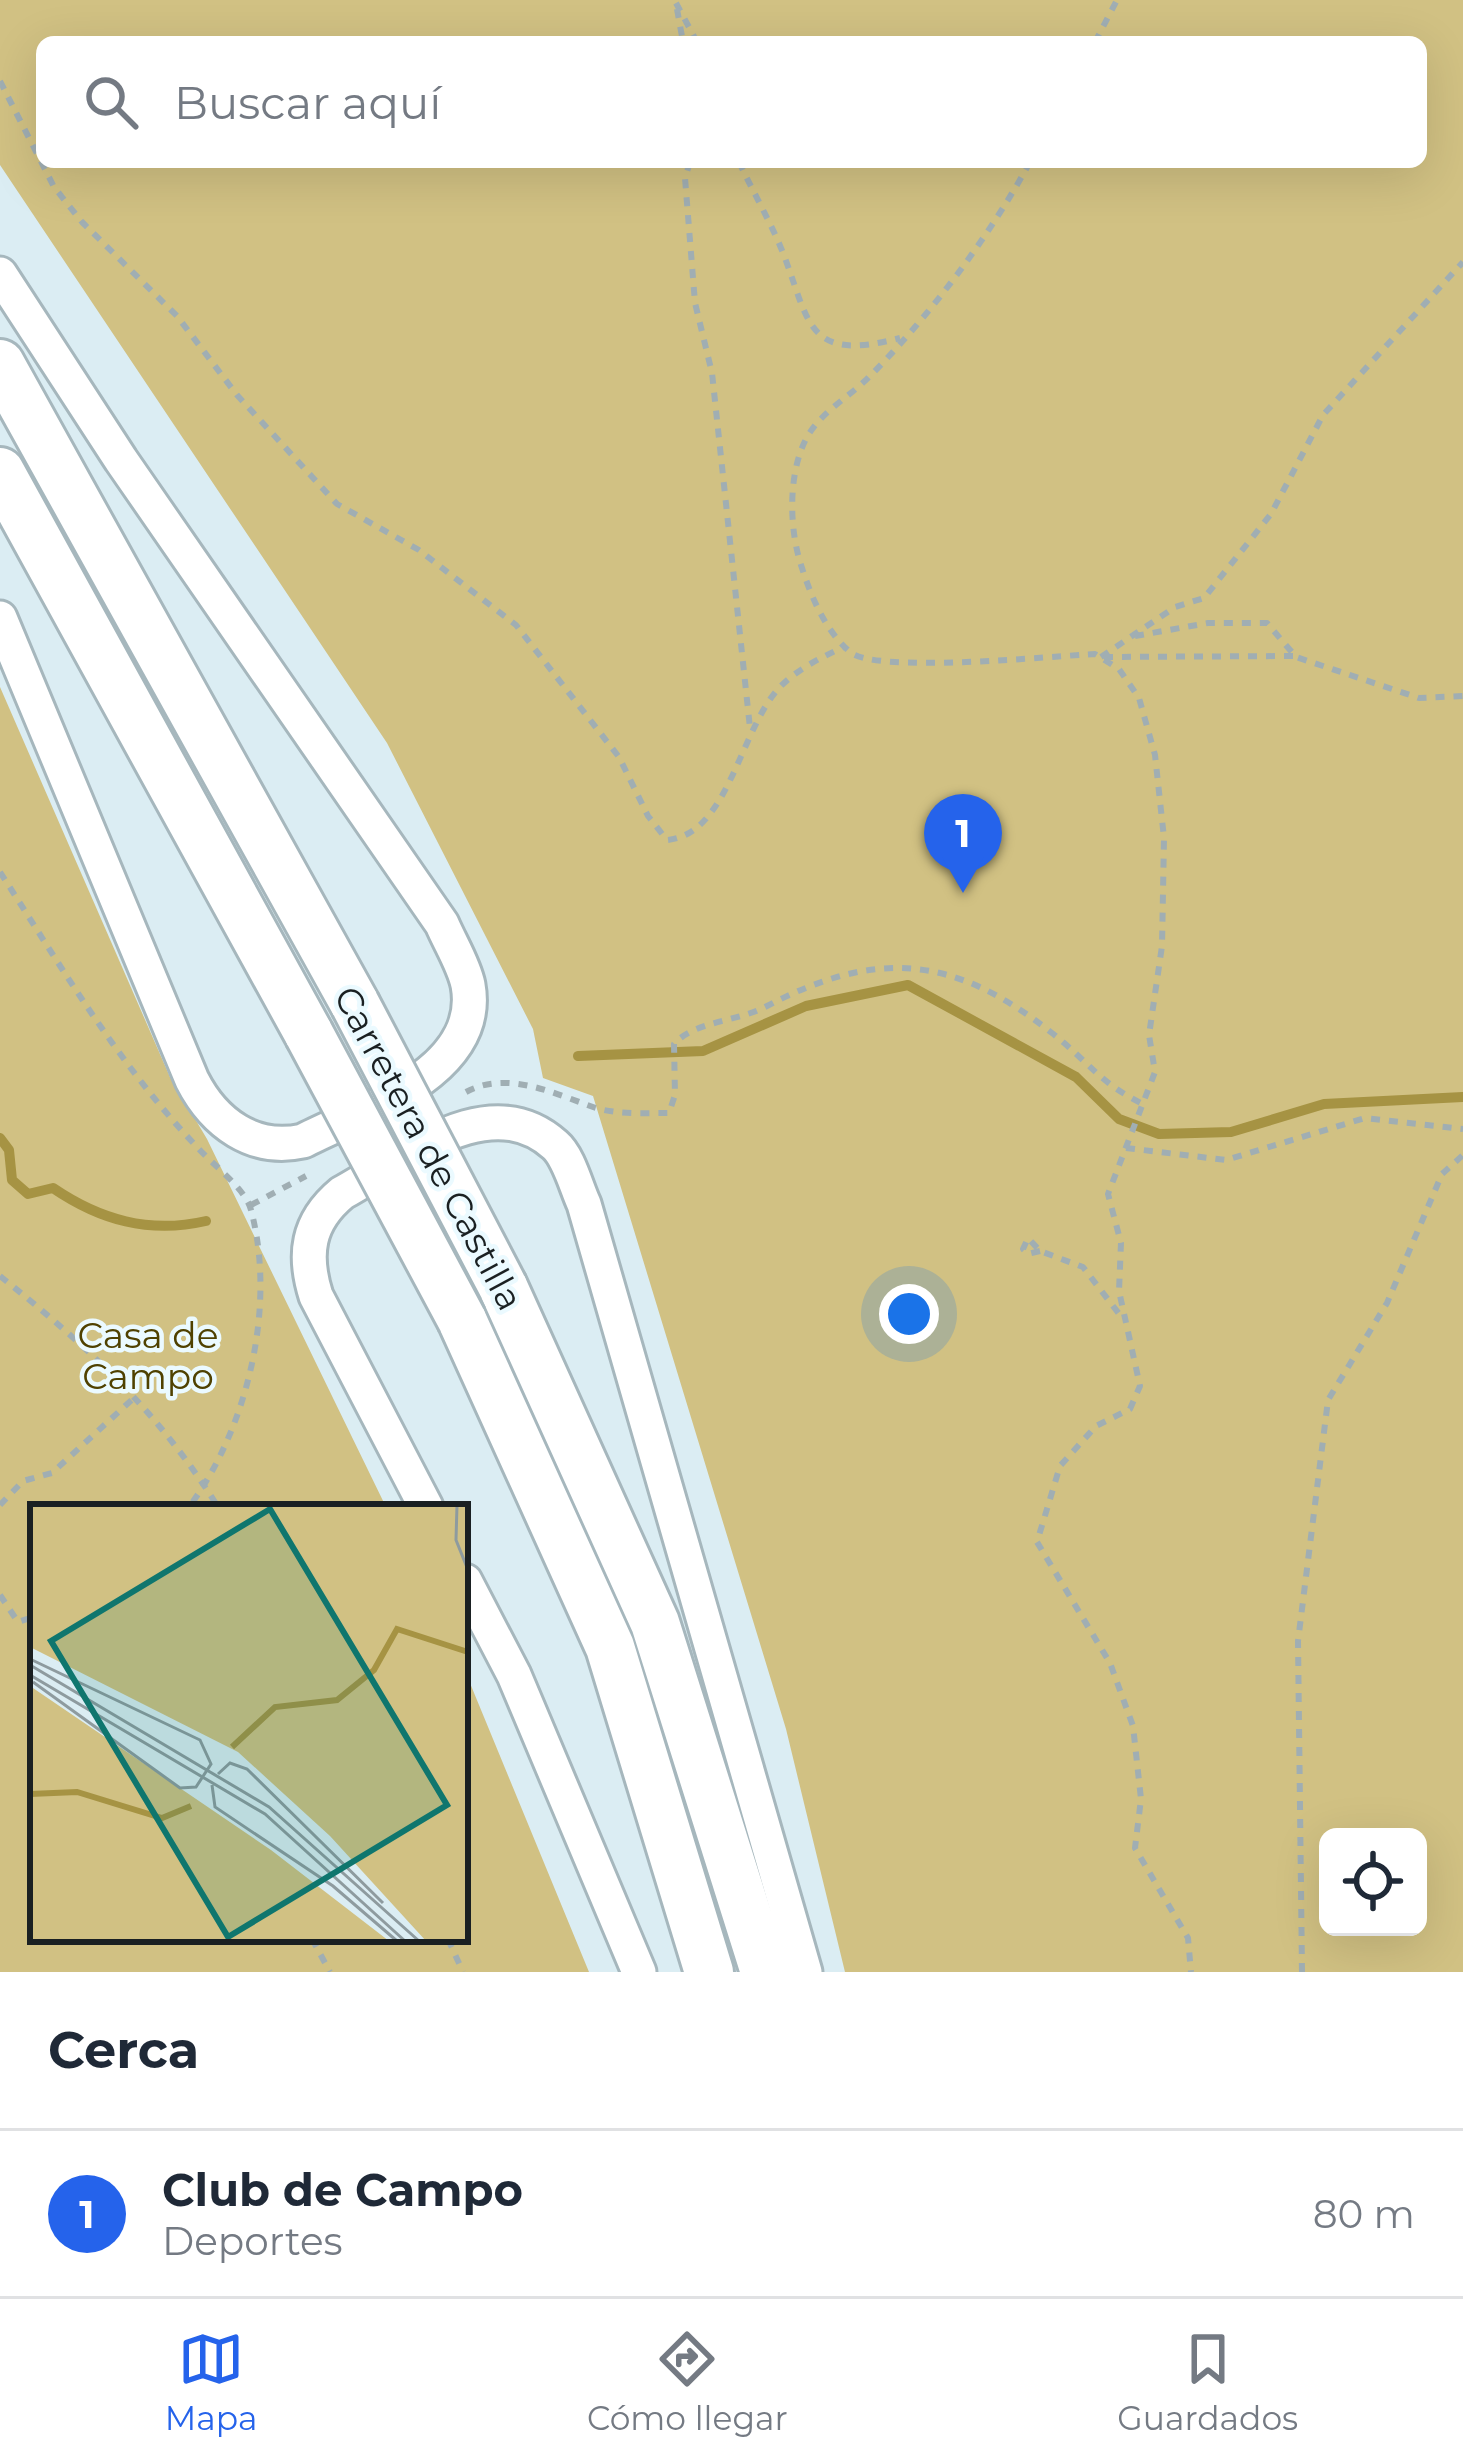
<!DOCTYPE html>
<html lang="es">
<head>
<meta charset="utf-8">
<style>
	:root { --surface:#fff; --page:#f2f2f3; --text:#1f2937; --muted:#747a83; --line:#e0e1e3; --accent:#2563eb }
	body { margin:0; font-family:Montserrat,sans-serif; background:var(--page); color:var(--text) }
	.controls { position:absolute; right:36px; bottom:36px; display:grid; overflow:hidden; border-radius:18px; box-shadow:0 12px 48px #0002 }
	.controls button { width:108px; height:108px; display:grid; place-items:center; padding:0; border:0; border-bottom:3px solid var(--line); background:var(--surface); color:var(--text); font:60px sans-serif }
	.you { position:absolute; left:909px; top:1314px; width:42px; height:42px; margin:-30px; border:9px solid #fff; border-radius:50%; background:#1a73e8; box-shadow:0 0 0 18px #1a73e833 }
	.badge { display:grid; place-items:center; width:78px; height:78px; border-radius:50%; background:var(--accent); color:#fff; font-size:39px; font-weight:700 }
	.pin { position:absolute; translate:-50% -99px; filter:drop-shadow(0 3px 6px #0008) }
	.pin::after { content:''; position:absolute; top:63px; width:42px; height:36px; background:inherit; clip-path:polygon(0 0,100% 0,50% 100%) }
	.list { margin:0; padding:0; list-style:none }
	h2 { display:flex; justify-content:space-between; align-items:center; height:156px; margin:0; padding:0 48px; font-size:51px }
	h2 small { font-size:39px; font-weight:400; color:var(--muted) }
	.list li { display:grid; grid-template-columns:78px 1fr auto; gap:36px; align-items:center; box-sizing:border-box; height:168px; padding:0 48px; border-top:3px solid var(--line) }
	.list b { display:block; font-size:45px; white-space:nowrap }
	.list p { margin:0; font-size:39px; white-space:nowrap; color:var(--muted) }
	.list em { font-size:39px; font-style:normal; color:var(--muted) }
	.icon { flex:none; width:66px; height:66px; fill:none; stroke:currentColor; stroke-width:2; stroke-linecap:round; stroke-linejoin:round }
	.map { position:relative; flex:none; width:1463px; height:1972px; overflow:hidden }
	.search { position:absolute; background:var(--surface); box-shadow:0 12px 48px #0002; left:36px; right:36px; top:36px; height:132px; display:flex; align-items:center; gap:30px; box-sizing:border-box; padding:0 42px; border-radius:18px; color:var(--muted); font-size:45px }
	.sheet { height:324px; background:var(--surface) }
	nav { display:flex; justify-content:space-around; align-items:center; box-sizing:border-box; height:168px; border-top:3px solid var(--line); background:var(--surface); font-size:33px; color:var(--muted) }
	nav a { display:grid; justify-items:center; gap:6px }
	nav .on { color:var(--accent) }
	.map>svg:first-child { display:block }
	.green { fill:#d1c183; fill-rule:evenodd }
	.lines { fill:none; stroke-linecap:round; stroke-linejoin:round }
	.stream { stroke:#a69343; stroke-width:10 }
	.minor-casing { stroke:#a6b7bd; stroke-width:39 }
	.highway-casing { stroke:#a6b7bd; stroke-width:54 }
	.path { stroke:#a0aeb3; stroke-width:6; stroke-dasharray:9 9; stroke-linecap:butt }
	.minor { stroke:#fff; stroke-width:33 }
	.highway { stroke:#fff; stroke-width:48 }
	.highway-bridge-casing { stroke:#a6b7bd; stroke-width:54; stroke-linecap:butt }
	.highway-bridge { stroke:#fff; stroke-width:48 }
	.labels { text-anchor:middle; stroke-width:9; stroke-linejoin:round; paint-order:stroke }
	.street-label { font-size:36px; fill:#1a2022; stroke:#ebfaff }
	.park-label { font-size:36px; fill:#4f4100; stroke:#ebfaff }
	.inset-river { fill:none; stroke:#a69343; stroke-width:6 }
	.inset-road { fill:none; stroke:#8e9b9f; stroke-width:3 }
	.view { fill:#0f766e; fill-opacity:0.15; stroke:#0f766e; stroke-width:6 }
	.inset-edge { fill:none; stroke:#1a2022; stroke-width:6 }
</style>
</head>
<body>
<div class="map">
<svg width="1463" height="1972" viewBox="0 0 1463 1972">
	<rect width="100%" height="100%" fill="#dbedf3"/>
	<!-- green -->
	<g class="green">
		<path d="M0,0h1463v1972h-618l-59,-243 -193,-633 -50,-18 -10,-49 -146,-286 -387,-578zM42,42h1379v120h-1379zM1328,1837h90v90h-90z"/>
		<polygon points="0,687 170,1077 207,1139 386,1507 33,1507 33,1939 465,1939 465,1671 589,1972 0,1972"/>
	</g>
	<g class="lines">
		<!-- stream -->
		<g class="stream">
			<polyline points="578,1056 703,1051 806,1006 908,985 1076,1077 1119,1119 1159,1134 1231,1132 1324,1104 1463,1097"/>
			<path d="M0,1138l9,12 3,30 16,14 25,-6c47,32 96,46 153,33"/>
		</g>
		<!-- minor casing -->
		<g class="minor-casing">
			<g id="minor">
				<path d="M0,274l121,186 321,464c8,19 22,41 26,61 16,87 -107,126 -165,156 -50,11 -89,-18 -111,-61l-192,-462"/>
				<path d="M426,1507l-110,-211c-13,-41 -9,-74 26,-103 62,-34 147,-107 213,-48 14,12 21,42 29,59l221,768"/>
				<polyline points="465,1581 514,1675 639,1972"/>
			</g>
		</g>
		<!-- highway casing -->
		<g class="highway-casing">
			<g id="highway">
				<polyline points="0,364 355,1004"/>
				<polyline points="0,472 309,1034"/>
				<polyline points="503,1287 655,1623 765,1972"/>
				<polyline points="462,1320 610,1647 709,1972"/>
			</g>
		</g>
		<!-- path -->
		<g class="path">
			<polyline points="676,3 697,42"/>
			<polyline points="677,9 683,42"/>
			<polyline points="1095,42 1117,0"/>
			<path d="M0,81l54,106 28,35 95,94 60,79 100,109 82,46 97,75 103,132 29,59 19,24c62,-5 73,-113 114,-154 18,-18 41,-29 65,-40"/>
			<polyline points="690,162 685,178 695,303 712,373 750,728"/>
			<path d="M739,162c13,28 30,57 42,86 29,71 22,116 119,90"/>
			<path d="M1030,162c-41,75 -99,152 -159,213 -21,22 -50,36 -65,64 -18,35 -17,89 -5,126 10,31 23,64 49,87 25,22 203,4 245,2l24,15 20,29 16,57 9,83 -2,108 -13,89 6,37 -47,122 13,49 -2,48 21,95 -10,23 -34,17 -36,40 -23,76 73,121 23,63 8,73 -6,49 53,90 3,34"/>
			<polyline points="1135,636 1208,623 1267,623 1296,657 1419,698 1463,696"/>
			<polyline points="1101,657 1175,607 1204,598 1271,514 1323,415 1463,262"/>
			<polyline points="1104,657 1294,656"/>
			<path d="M0,872c62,96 119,193 198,276 15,17 48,41 53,62 26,97 -4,219 -62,297"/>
			<path d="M466,1092c41,-22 87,1 127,15 24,8 51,6 76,6l6,-18 -1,-51c21,-23 62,-22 91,-37 111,-58 187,-53 287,26 37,29 47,50 93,72"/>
			<polyline points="1126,1148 1226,1160 1365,1118 1463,1129"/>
			<polyline points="251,1205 306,1176"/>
			<polyline points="1040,1251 1028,1254 1023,1249 1028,1238 1040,1251 1083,1267 1123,1319"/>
			<path d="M0,1276c87,70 158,135 218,231"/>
			<polyline points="0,1505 23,1481 52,1473 136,1396"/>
			<polyline points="0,1595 18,1622 33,1617"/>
			<polyline points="312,1939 330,1972"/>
			<polyline points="448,1939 463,1972"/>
			<polyline points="1302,1972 1298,1641 1328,1400 1387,1303 1442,1174 1463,1155"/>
		</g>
		<!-- minor -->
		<use href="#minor" class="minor"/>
		<!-- highway -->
		<use href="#highway" class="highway"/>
		<!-- highway-bridge casing -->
		<g class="highway-bridge-casing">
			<g id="highway-bridge">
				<polyline points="355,1004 503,1287"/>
				<polyline points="309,1034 462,1320"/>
			</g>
		</g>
		<!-- highway-bridge -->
		<use href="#highway-bridge" class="highway-bridge"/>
	</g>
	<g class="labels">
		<!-- street labels -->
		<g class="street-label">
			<text transform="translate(429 1148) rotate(62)" y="13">Carretera de Castilla</text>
		</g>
		<!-- park labels -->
		<g class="park-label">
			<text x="148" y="1348">Casa de<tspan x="148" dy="41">Campo</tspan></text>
		</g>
	</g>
	<!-- overview -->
	<g transform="translate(30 1504)">
		<rect width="438" height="438" fill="#dbedf3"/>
		<path d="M0,1h438v436h-42l-96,-105 -92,-84 -208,-105zM0,182l241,164 118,91h-359z" fill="#d1c183"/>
		<path class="inset-river" d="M202,243l43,-40 62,-7 37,-30 23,-41 71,23M0,290l47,-2 85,26 29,-12"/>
		<path class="inset-road" d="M427,1l-1,35 12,30M0,155l170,81 11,24 -15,23 -16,1 -147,-106M0,161l239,142 150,134M0,171l235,139 140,127M188,270l12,-11 17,6 136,134M182,281l3,22 118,79 64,55"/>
		<path class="view" d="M240,5l177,296 -219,132 -177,-296z"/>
		<rect width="438" height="438" class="inset-edge"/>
	</g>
</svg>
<div class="controls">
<button><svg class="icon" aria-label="locate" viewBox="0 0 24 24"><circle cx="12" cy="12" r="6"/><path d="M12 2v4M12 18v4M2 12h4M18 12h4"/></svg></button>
</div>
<div class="you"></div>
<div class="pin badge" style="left:963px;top:893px">1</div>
<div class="search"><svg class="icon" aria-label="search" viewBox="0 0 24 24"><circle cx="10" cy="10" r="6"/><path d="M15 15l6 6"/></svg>Buscar aquí</div>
</div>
<section class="sheet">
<h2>Cerca<small></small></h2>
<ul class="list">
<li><span class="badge">1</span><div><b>Club de Campo</b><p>Deportes</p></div><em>80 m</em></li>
</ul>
</section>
<nav>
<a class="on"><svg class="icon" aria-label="map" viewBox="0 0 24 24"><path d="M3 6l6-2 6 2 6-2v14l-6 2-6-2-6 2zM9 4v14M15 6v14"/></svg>Mapa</a>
<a><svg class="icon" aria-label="directions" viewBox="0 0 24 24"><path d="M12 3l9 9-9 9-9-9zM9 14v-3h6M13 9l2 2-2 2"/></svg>Cómo llegar</a>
<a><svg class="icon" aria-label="saved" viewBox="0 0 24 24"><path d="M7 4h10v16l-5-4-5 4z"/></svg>Guardados</a>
</nav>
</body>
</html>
